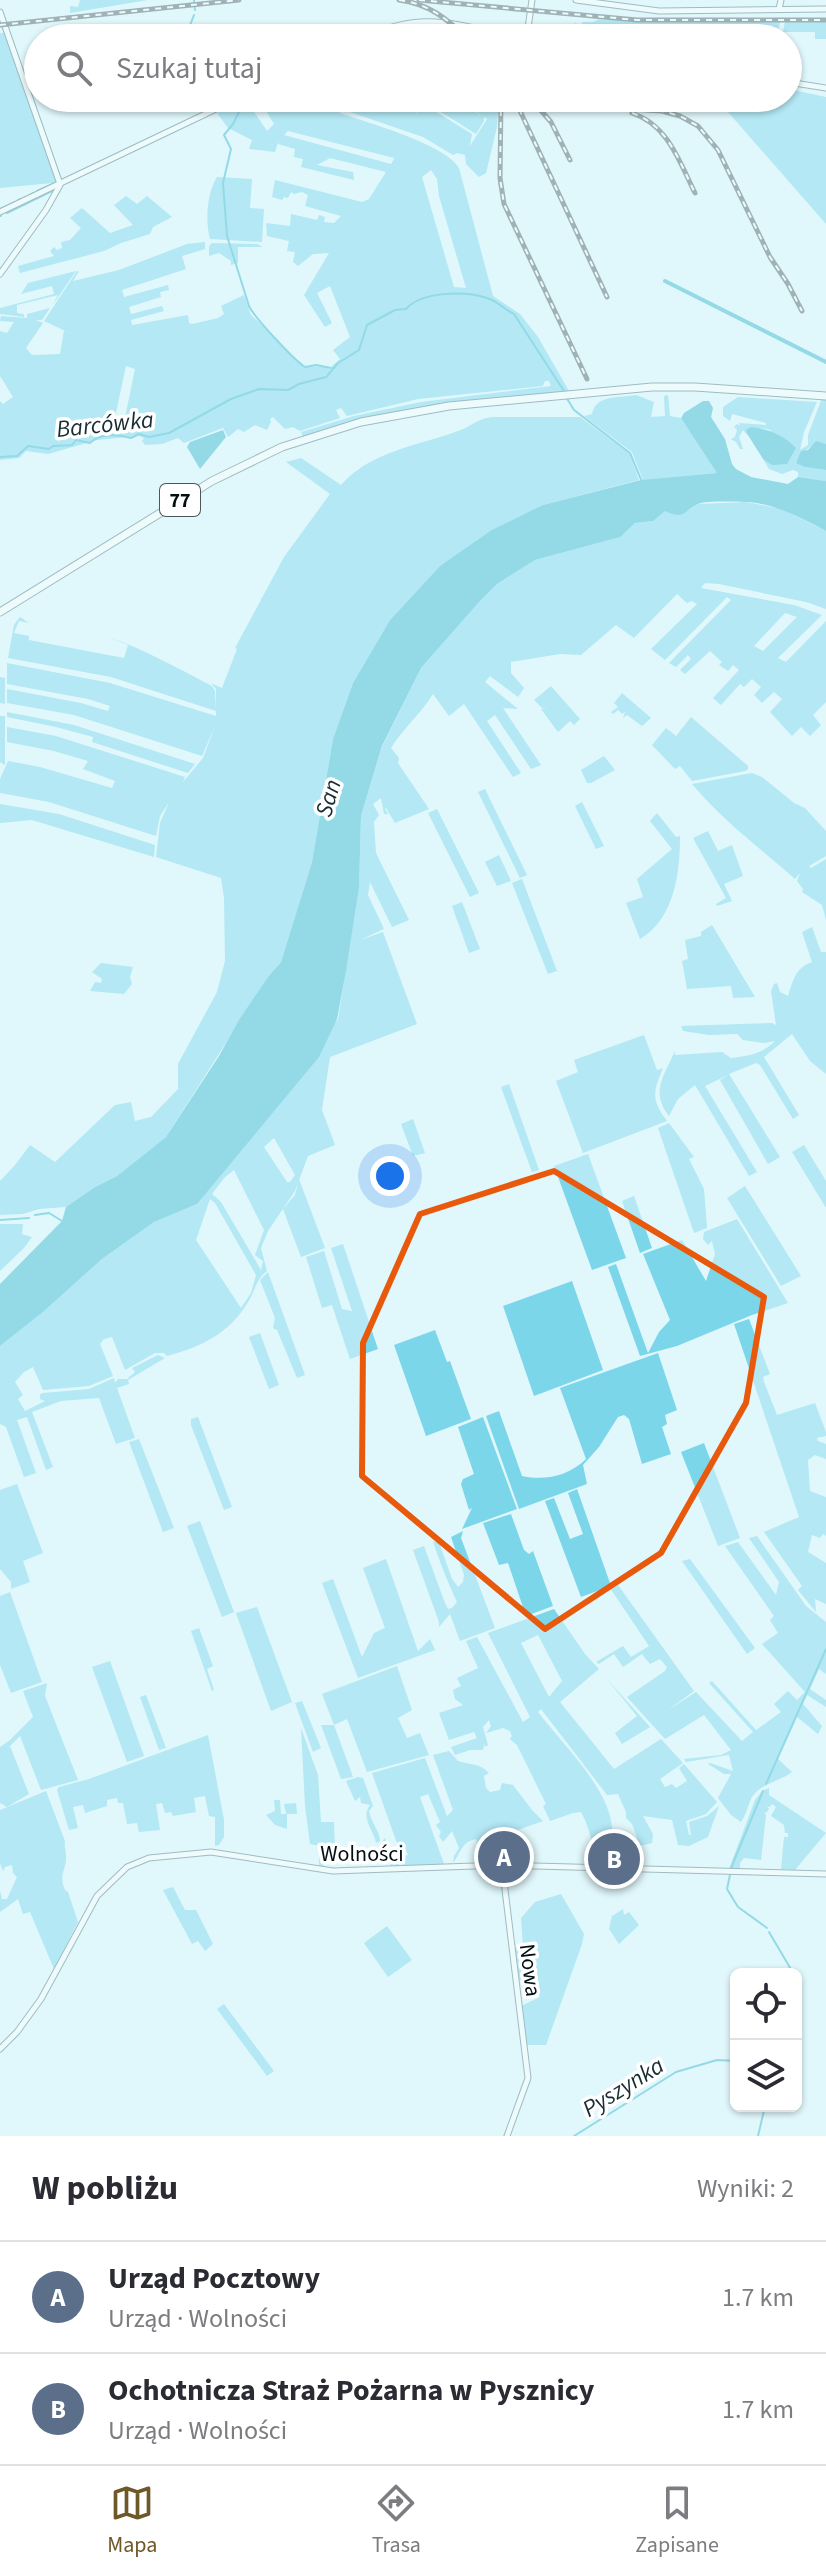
<!DOCTYPE html>
<html lang="pl">
<head>
<meta charset="utf-8">
<style>
	:root { --surface:#fff; --page:#f7f7f7; --text:#2b2b33; --muted:#7c7c81; --line:#e1e1e2; --accent:#6e5827 }
	body { margin:0; font-family:"Source Sans 3",sans-serif; background:var(--page); color:var(--text) }
	.controls { position:absolute; right:24px; bottom:24px; display:grid; overflow:hidden; border-radius:12px; box-shadow:0 2px 6px #0004 }
	.controls button { width:72px; height:72px; display:grid; place-items:center; padding:0; border:0; border-bottom:2px solid var(--line); background:var(--surface); color:var(--text); font:40px sans-serif }
	.you { position:absolute; left:390px; top:1176px; width:28px; height:28px; margin:-20px; border:6px solid #fff; border-radius:50%; background:#1a73e8; box-shadow:0 0 0 12px #1a73e833 }
	.badge { display:grid; place-items:center; width:52px; height:52px; border-radius:50%; background:var(--accent); color:#fff; font-size:26px; font-weight:700 }
	.pin { position:absolute; translate:-50% -50%; border:4px solid #fff; box-shadow:0 2px 8px #0006 }
	.list { margin:0; padding:0; list-style:none }
	h2 { display:flex; justify-content:space-between; align-items:center; height:104px; margin:0; padding:0 32px; font-size:34px }
	h2 small { font-size:26px; font-weight:400; color:var(--muted) }
	.list li { display:grid; grid-template-columns:52px 1fr auto; gap:24px; align-items:center; box-sizing:border-box; height:112px; padding:0 32px; border-top:2px solid var(--line) }
	.list b { display:block; font-size:30px; white-space:nowrap }
	.list p { margin:0; font-size:26px; white-space:nowrap; color:var(--muted) }
	.list em { font-size:26px; font-style:normal; color:var(--muted) }
	.icon { flex:none; width:44px; height:44px; fill:none; stroke:currentColor; stroke-width:2; stroke-linecap:round; stroke-linejoin:round }
	.map { position:relative; flex:none; width:826px; height:2136px; overflow:hidden }
	.search { position:absolute; background:var(--surface); box-shadow:0 2px 6px #0004; left:24px; right:24px; top:24px; height:88px; display:flex; align-items:center; gap:20px; box-sizing:border-box; padding:0 28px; border-radius:44px; color:var(--muted); font-size:30px }
	.sheet { height:328px; background:var(--surface) }
	nav { display:flex; justify-content:space-around; align-items:center; box-sizing:border-box; height:112px; border-top:2px solid var(--line); background:var(--surface); font-size:22px; color:var(--muted) }
	nav a { display:grid; justify-items:center; gap:4px }
	nav .on { color:var(--accent) }
	.map>svg:first-child { display:block }
	.green { fill:#7cd6ea; fill-rule:evenodd }
	.water { fill:#36b5cd }
	.lines { fill:none; stroke-linecap:round; stroke-linejoin:round }
	.stream { stroke:#36b5cd; stroke-width:2 }
	.canal { stroke:#36b5cd; stroke-width:4 }
	.secondary-casing { stroke:#51747c; stroke-width:7 }
	.primary-casing { stroke:#51747c; stroke-width:9 }
	.secondary { stroke:#fff; stroke-width:5 }
	.primary { stroke:#fff; stroke-width:7 }
	.rail-casing { stroke:#505f63; stroke-width:5 }
	.rail { stroke:#fff; stroke-width:2; stroke-dasharray:6; stroke-linecap:butt }
	.marked { fill:none; stroke:#e8590c; stroke-width:6; stroke-linejoin:round }
	.labels { text-anchor:middle; stroke-width:7; stroke-linejoin:round; paint-order:stroke }
	.shield { fill:#fff; stroke:#4f5658; stroke-width:2 }
	.shield-label { font-size:20px; font-weight:bold; fill:#030e11 }
	.street-label { font-size:22px; fill:#030e11; stroke:#fff }
	.water-label { font-size:24px; font-style:italic; fill:#182d32; stroke:#fff }
</style>
</head>
<body>
<div class="map">
<svg width="826" height="2136" viewBox="0 0 826 2136">
	<rect width="100%" height="100%" fill="#e0f7fc"/>
	<!-- green -->
	<g class="green">
		<polygon points="80,0 148,0 70,13 70,6 78,7"/>
		<polygon points="599,19 637,22 781,21 775,38 582,38 557,33 562,27 570,29 575,23 580,25 583,22 593,22"/>
		<polygon points="785,21 826,22 826,39 815,39 815,32 783,32"/>
		<polygon points="0,33 6,33 56,177 55,184 37,192 53,183 0,188"/>
		<polygon points="788,89 826,97 826,224 728,112 733,98 788,98"/>
		<path d="M258,98h76l6,15c28,10 105,31 119,55l34,128 27,18 18,23 31,54 -169,20 -97,26 -2,-5 53,-16 67,-14 130,-16 -2,-5h-4l-2,5 -125,13 -71,17 -6,-8 -5,2 4,8 -40,13 -7,-4 -8,2 -12,-12 -3,2 1,3 -4,8 -12,-5 -11,7 -6,-3 -10,8 -5,-9 -39,15 -6,-5 -16,6 -17,1 -3,-4 2,-3 -5,-2 -42,4 -49,14 -22,-3 -7,7 -19,2v-59l3,3 10,-7 -13,-21v-45l7,2 7,-11 -14,-1 1,-5 26,2v-4l23,-6 -8,12h-6l24,10 -17,-7 -17,25 6,7 28,-1 4,-24 10,5 -30,-14 33,-50h2l-6,10 46,-11 68,-26 18,-2v7l-23,7 4,13 -64,21 2,7 44,-12 1,5 -9,2 1,5 -32,10 2,7 31,-8 2,5 -33,9 1,5 56,-10 1,8 3,1 26,-6 6,-4 -3,-8 23,-11 7,20 27,25 17,20 10,7 17,-1 10,4 -11,9 5,-2 7,-7 -2,-3 9,-8 -7,-9 17,-13 -20,-51 -13,7 15,30 -7,4 -21,-32 25,-42 -16,1 -15,12 -5,-4 2,-10 -8,-1 2,-10 -22,-5 -1,-13 24,3 1,-12 26,6 2,-5 6,2 -1,5 10,1 7,-7 -36,-10 3,-11 -6,-3 -8,2 -3,-2 -3,6 -4,-1 -2,3 -10,-3 3,-17 87,22 7,-3 17,-27 -56,-14 -13,7 36,7 1,8 -53,-13 2,-8 -9,-2 1,-8 -17,-5 1,-5 -4,13 -26,-3 3,-9 -24,-12 -11,-15 29,-13 21,31 7,-7zM288,131l106,27v1l-3,5 -107,-29zM431,170l6,9 2,17 27,92 -12,-1 -32,-110zM126,366l9,3 -13,63 -10,-1z"/>
		<polygon points="338,98 411,98 416,103 420,98 427,98 415,116 425,105 472,134 470,146 487,119 454,98 499,98 497,127 486,173 479,177 466,164 465,155 457,153 453,155 423,137 344,110"/>
		<polygon points="429,98 450,98 484,117 484,121 476,134 430,105 428,100"/>
		<path d="M217,177l35,2 -2,29 14,1 -2,33 -52,-3c-5,-19 -3,-46 7,-62z"/>
		<polygon points="126,196 137,204 147,196 172,217 153,227 150,234 121,243 104,251 20,273 18,266 54,256 50,251 54,247 57,250 62,248 61,242 70,240 81,228 70,218 82,208 110,233 133,225 114,205"/>
		<polygon points="212,243 257,244 263,247 238,247 238,263 231,265 231,261 219,253 209,256 209,246"/>
		<polygon points="76,271 52,306 58,295 17,305 17,313 24,314 24,317 0,314 0,308 54,294 52,286 21,294 28,283"/>
		<path d="M636,395l18,7 -3,15 14,-1 -1,-20 4,-1 2,21 11,2 37,55 -75,7 -11,-28 -48,-36 8,-2c4,-20 28,-16 44,-19z"/>
		<path d="M738,397l79,5 -13,30 -4,18 8,-5v-10l14,-37 4,1v45c-14,-3 -22,7 -30,18l9,5 21,3v11l-28,-4v-5l-5,-2 -11,4 -13,-5 -6,-10 2,1 6,-30 -19,-3 -6,5 2,4 -5,-6 -4,7 4,12h-3l-4,-7 -5,-3 4,-2 2,-7 -3,-3 3,-3 3,2 -1,-3 27,2v-2l-34,-9 -2,7 -7,-5v-9z"/>
		<path d="M492,417h88l49,36 10,27 -96,25 -103,61 -50,54 -37,63 -20,56 -21,123 -31,100 -13,15 -102,160 -49,39 -22,11 -29,20 -27,2 -16,5 -23,1v-34l15,-16 15,-20 25,17 60,-57 16,-3 4,19 16,-4 27,-28v-25l39,-72 8,-31 -1,-63 -3,-20 -65,-21 4,-34 9,-21 -9,14 -4,20 -107,-34 -49,-9v-14l8,-18 32,6 72,21 3,-7 -32,-12 5,-8 -34,-10 -47,-9v-15l49,9 129,41 -2,5 20,-24 12,-32 -13,30 -128,-41 -67,-12v-14l74,14 27,8 2,-5 -22,-7 -81,-15v-21l103,20 106,33v5v-32l-5,-6 11,5 15,-39 -2,-1 49,-91 46,-63 -44,-32 15,-4 40,27c30,-34 76,-39 117,-54 13,-4 18,-12 34,-14z"/>
		<path d="M746,502l36,7 44,22v78l-20,-7 -87,-18 -14,-1 -4,5 93,17 28,10 -44,43 8,4 40,-41v81l-13,13 8,10 -11,11 -9,-9 -9,9 -22,-24 12,-13 -8,-7 -12,11 -8,-8 7,-8 -9,-8 -8,8 -4,-3 -19,21 -8,-7 26,-28 -6,-5 -5,6 -9,-6 3,-3 -12,-11 -25,23 -5,-4 11,-11 -3,-4 -12,12 -7,-4 62,-63 -4,-3 -62,63 -14,-11 46,-45 -5,-3 -5,2 -10,-9 -43,44 -18,-13 -35,30 -21,-1 -49,8v11l13,15 -6,9 -28,-21 -5,6 33,27 -15,-1 38,57 -10,4 -36,-54 -8,6 34,52 -8,4 -49,-73 -15,12 -16,-22c-12,20 -30,34 -42,54l8,10 -1,5 31,46 -34,14 -9,-15 -1,1 3,5h-4l-3,-16 -8,6 6,11 -5,7 2,31 33,67 -17,7 -22,-45 -2,13 16,34 -24,11 23,-8 34,92 -87,33 -8,53 13,35 -27,11 -13,35 -27,40 -7,17 6,23c-11,8 -12,20 -19,31 -18,31 -47,45 -81,54l-3,-3h-9l-30,17 -13,-33 -8,2 -4,5 13,32 -24,10 -46,4 -10,-23 -9,5 -9,10 8,13 -5,4 7,12 20,-10 -5,-2v-5l3,-1 46,-4 25,-11 1,5 3,-4h9l8,-7 -3,-4 26,-13 7,3 -37,22 1,4 -12,4 18,50 -19,6 -17,-46 -38,3 -29,11 21,55 -7,3 -19,-53 -10,3 19,53 -12,4 -18,-50 -6,-3v-78l43,-34 59,-53 52,-37 43,-18 141,-185 21,-131 2,-72 21,-69 39,-79 59,-67 17,-17 38,-24 84,-23 16,-14 18,-2 2,-11 44,-6zM785,613l12,4 -34,34 -9,-5zM274,1138l21,37 -5,7h-3l-23,-35zM234,1170l30,60 -9,25 8,6 -2,9 -40,-68 -9,-8 12,-16zM210,1199l5,4 41,72 -5,18 -10,15 -45,-68z"/>
		<path d="M20,617l9,6 -10,-2 -5,12 15,3v4l95,18 4,-13 -20,-8c36,12 71,32 104,49l3,5 1,20 -105,-34 -103,-19 6,-33z"/>
		<polygon points="0,677 5,678 5,765 0,762 0,716 5,716 5,704 0,703"/>
		<polygon points="551,686 580,719 574,725 570,721 558,732 541,709 547,708 542,708 534,700"/>
		<polygon points="622,693 651,718 642,726 627,715 623,718 625,712 622,714 618,710 613,714 611,712 618,707 614,703"/>
		<polygon points="7,712 74,725 195,764 188,773 92,742 93,737 56,727 7,717"/>
		<polygon points="691,717 748,766 748,769 745,771 692,781 680,766 675,769 652,745 666,728 676,736"/>
		<polygon points="604,756 615,770 591,783 587,783 581,770"/>
		<path d="M752,773l10,4 32,26 11,5 21,23v25l-17,10 2,2 15,-9v61l-4,-15 -20,-13 1,-3 -6,-8 3,-8 -5,6c-35,-31 -72,-58 -103,-95z"/>
		<polygon points="485,789 527,875 520,878 478,792"/>
		<polygon points="582,802 604,846 596,849 575,806"/>
		<polygon points="0,804 59,814 155,845 154,857 32,820 0,823"/>
		<polygon points="437,809 479,893 470,897 428,813"/>
		<path d="M657,813l19,24 4,-1c0,38 -6,83 -40,103l-14,-36 17,-6 -6,-18 35,-30 -22,-28z"/>
		<polygon points="708,831 718,851 732,845 743,876 724,884 732,901 717,906 716,904 726,898 693,838"/>
		<polygon points="499,855 511,881 497,886 485,862"/>
		<polygon points="522,879 557,971 548,974 512,883"/>
		<polygon points="462,902 480,949 469,953 452,906"/>
		<polygon points="712,925 755,997 733,998 731,986 687,989 682,961 688,959 685,940 701,936 701,932"/>
		<path d="M812,927l9,25h5v122l-16,-13 -18,-27 -28,23 35,58 -6,4 -33,-54 -4,-2 -27,11 51,83 -12,7 -48,-84 8,-5 -23,11 52,86 -8,4 -54,-91 -17,14 -9,17c-19,-24 -5,-40 6,-65v4l47,-3 9,6c18,-2 31,-4 44,-17l-11,2 -21,-3 -6,-6 -28,1 -26,-4 -2,-5 91,-3 4,2 -5,-34 3,-7 3,-1 3,9 8,4c5,-15 7,-28 24,-34l-10,-30z"/>
		<polygon points="101,963 133,967 130,977 132,984 124,994 90,991 95,982 101,983 102,979 92,972"/>
		<path d="M644,1035l13,35 6,-2c-10,24 -12,31 4,53l-84,32 -27,-72 22,-9 -4,-12z"/>
		<polygon points="509,1084 539,1170 532,1172 501,1087"/>
		<polygon points="413,1119 425,1153 413,1156 401,1124"/>
		<polygon points="669,1123 694,1157 689,1159 704,1189 707,1228 694,1233 658,1128"/>
		<polygon points="804,1145 826,1181 826,1208 792,1152"/>
		<polygon points="588,1154 626,1258 592,1270 554,1166"/>
		<polygon points="299,1179 325,1248 301,1257 283,1209 295,1195"/>
		<polygon points="745,1186 801,1276 781,1286 727,1198"/>
		<polygon points="634,1196 652,1248 640,1253 622,1201"/>
		<polygon points="737,1219 788,1303 752,1315 677,1346 640,1356 608,1267 616,1264 648,1353 659,1332 670,1320 643,1254 682,1240 706,1281 715,1254 712,1241 708,1245 703,1239 704,1232"/>
		<polygon points="0,1224 23,1224 22,1234 32,1237 24,1248 0,1271"/>
		<polygon points="343,1244 378,1349 350,1359 332,1305 322,1308 306,1257 324,1251 342,1309 352,1311 331,1248"/>
		<polygon points="268,1272 305,1375 297,1378 277,1330 273,1328 275,1318 260,1280"/>
		<polygon points="572,1281 603,1370 534,1396 503,1306"/>
		<polygon points="749,1319 770,1374 763,1377 764,1382 777,1415 815,1403 826,1432 826,1436 817,1438 818,1441 826,1444 826,1459 815,1455 808,1460 810,1491 826,1497 826,1536 823,1534 820,1538 812,1535 808,1552 826,1563 826,1604 815,1599 816,1612 798,1590 802,1586 764,1532 799,1517 734,1324"/>
		<polygon points="435,1330 447,1362 450,1361 471,1419 426,1436 394,1345"/>
		<polygon points="260,1333 279,1385 269,1389 249,1337"/>
		<path d="M658,1353l19,57 -12,5 2,9 -5,3 9,27 -29,10 -13,-45 -5,-4 -6,2 -19,30 -16,18 4,19 -68,25 -33,-93 13,-5 23,65c23,5 47,0 64,-17l-26,-71z"/>
		<polygon points="198,1417 232,1507 224,1510 191,1425 191,1419"/>
		<polygon points="483,1417 517,1509 462,1529 472,1508 469,1510 461,1484 463,1479 474,1474 458,1427"/>
		<polygon points="139,1439 174,1528 163,1532 129,1442"/>
		<polygon points="704,1443 740,1538 718,1546 681,1452"/>
		<polygon points="17,1484 43,1553 23,1561 30,1582 11,1589 11,1582 0,1569 0,1490"/>
		<polygon points="577,1489 611,1586 581,1597 545,1501 554,1498 570,1539 583,1534 568,1493"/>
		<polygon points="511,1514 524,1550 529,1554 533,1551 553,1606 526,1616 508,1563 499,1565 483,1523"/>
		<polygon points="200,1521 234,1612 222,1617 187,1526"/>
		<path d="M463,1531l-2,7 34,90 -35,13 -10,-27 -11,13v-5l-26,-72 11,-4 21,57 3,6 4,-1 5,-6c-9,-19 -17,-39 -24,-60l5,-1 1,1 13,37 6,8 5,-5 1,-7 -13,-38z"/>
		<path d="M757,1536l49,70 20,16v52l-7,-5 -9,20 16,11v7l-19,-12 -4,9 19,22 -4,8 -21,-17 -19,42 14,13c-13,10 -31,11 -40,25 -4,8 -6,18 -11,25l-10,-7 -13,-17 13,-24h-7l-16,-10 2,-1 23,8 -4,-16 -43,7 -2,-3 37,-4 10,-5 -27,-35 -39,24 -38,-42 38,-26 2,-4 -7,-8 -10,5 -8,-10 -19,13 -9,-13 -15,10 -3,-2 27,-16 8,11 18,-11 -37,-55 -2,-3 8,-3 76,106 -26,19 28,-18 46,49 11,-9 -44,-49 3,-2 44,49 25,-18 -7,-8 14,-13 9,9 8,-8 -43,-48 16,-11 -8,-13 4,-4 -49,-70 13,-4 38,53 3,-13 -30,-44z"/>
		<polygon points="386,1559 418,1651 430,1639 435,1650 358,1678 322,1583 333,1579 362,1657 374,1633 385,1628 363,1568"/>
		<polygon points="690,1559 755,1648 747,1654 682,1561"/>
		<polygon points="10,1592 42,1682 11,1693 0,1665 0,1596"/>
		<polygon points="257,1607 292,1702 271,1711 236,1613"/>
		<path d="M554,1609l31,45 14,15 -39,33 54,67 47,-30 22,24 -23,16 5,8 7,-3 4,4 11,-7 -8,-13 5,-4 33,38 -11,12 -20,7 3,14h2l-2,-13 18,-6 12,-10 -11,31 -19,9 -11,-1 -6,-25 -29,-4 10,18 -1,9 -12,3 -8,-22 -6,-6v-6l-8,-18 -11,1 -66,-86 -3,3c24,32 78,82 74,124l5,4 -4,8 -15,1 -4,-2 -8,-25 -5,-10 -8,1 -23,8 -7,-15 3,-2 -29,-59 -7,-6 2,-3 -2,-5 -7,-3 -17,5 5,-7 -2,-6 -6,7 5,18 -3,2 -1,-3 -1,6h-13l-15,5 -4,-8 26,-9 -3,-6 -25,8 -10,-27 24,-8 -8,-6 -2,-9 8,-4 -4,-8 21,-10 -12,-27 11,-4 46,85 7,-5 -42,-84zM538,1635l24,46 -13,16 -28,-54z"/>
		<polygon points="199,1628 213,1666 207,1669 214,1690 212,1691 191,1631"/>
		<polygon points="110,1661 144,1756 127,1762 92,1667"/>
		<polygon points="397,1666 412,1710 398,1718 407,1738 420,1733 429,1755 367,1772 347,1719 334,1725 353,1777 341,1779 321,1725 334,1725 322,1694"/>
		<polygon points="607,1679 650,1727 622,1744 615,1733 637,1716"/>
		<polygon points="47,1683 45,1696 78,1780 41,1790 20,1736 10,1746 29,1794 7,1807 0,1803 0,1747 10,1740 33,1717 23,1691"/>
		<polygon points="146,1695 166,1748 159,1750 140,1697"/>
		<polygon points="302,1701 321,1748 313,1752 295,1703"/>
		<polygon points="301,1728 318,1775 321,1822 334,1822 335,1849 322,1844 324,1867 319,1867 319,1846 310,1844 305,1806"/>
		<polygon points="208,1735 224,1820 224,1837 219,1845 215,1846 215,1817 209,1816 205,1796 194,1798 196,1812 173,1816 171,1812 165,1813 162,1803 156,1804 160,1830 139,1832 137,1823 127,1824 123,1803 118,1803 117,1798 107,1800 107,1806 85,1813 83,1805 73,1807 78,1828 69,1830 57,1790 59,1787 89,1779"/>
		<path d="M449,1751l9,10c12,4 22,2 31,12l-5,3 2,12 4,4 10,-2 2,-7 11,2 19,25 11,11 -61,22 6,19h-3l-1,-9 -8,-14c-15,3 -15,14 -23,24l1,-7 5,-8 -7,-17 -9,11 -4,-6 2,-4 -5,-7 4,-3 -12,-28 -8,3 24,67 -53,3 -8,-27 2,-2 7,21 16,-4 -4,-10 -6,1 -26,-73 53,-15 22,58 6,-6 -20,-55z"/>
		<path d="M358,1777l5,1 10,28 -4,5c2,12 11,20 11,30l-4,2c-2,-13 -16,-25 -6,-38l-9,-2 -1,-6 -5,4 -9,-20z"/>
		<polygon points="769,1788 769,1795 826,1833 795,1870 781,1869 784,1837 788,1837 788,1833 785,1833 784,1825 771,1816 776,1807 772,1804 770,1807 767,1806 769,1809 766,1813 764,1812 766,1815 761,1860 744,1858 740,1863 740,1869 729,1869 755,1800 762,1791"/>
		<path d="M46,1791l19,50c-1,5 1,9 1,14 1,15 -8,18 -1,35l3,2 10,30 -24,47 -24,-57 -7,2 -5,-15 -18,13v-21l2,8h5l10,-22 -4,-4 -1,-8 -7,2 -2,4 -3,-8v-53z"/>
		<polygon points="274,1800 280,1800 281,1814 286,1814 284,1804 296,1803 297,1814 287,1814 287,1829 275,1825 266,1815 275,1811"/>
		<polygon points="173,1887 185,1910 196,1910 213,1944 205,1951 198,1941 192,1944 163,1890"/>
		<polygon points="561,1894 584,1934 582,1944 546,2045 526,2045 521,2006 540,1997 529,1978 518,1981 513,1948 523,1946 521,1918 535,1902"/>
		<polygon points="623,1909 624,1915 629,1912 639,1925 619,1944 609,1929 612,1916"/>
		<polygon points="387,1926 412,1960 388,1977 364,1943"/>
		<polygon points="224,2004 274,2071 267,2076 217,2009"/>
	</g>
	<!-- water -->
	<g class="water">
		<path d="M703,401h6l4,7 -2,9 14,22 7,25 4,5 15,8 37,7 10,-7 28,4v50c-24,-13 -49,-26 -77,-29 -10,0 -42,-2 -51,2 -14,5 -12,17 -33,7l-12,10 -18,2 -15,14 -85,23 -38,24 -17,17 -59,67 -39,78 -21,70 -2,72 -13,83 -9,48 -18,38 -122,147 -43,18 -52,37 -59,53 -43,34v-62l62,-63 4,-14 29,-20 22,-11 49,-39 53,-81 20,-36 29,-43 13,-15 31,-100 21,-123 20,-56 37,-63 50,-54 52,-36 51,-25 98,-25 76,-7 -36,-55 3,-5z"/>
		<path d="M752,427c19,3 31,8 44,21l-9,16 -15,1 -9,-6 -17,-27 1,-3z"/>
		<polygon points="223,430 226,437 200,469 187,447 190,442"/>
		<polygon points="816,441 826,444 826,470 805,467 796,463 801,451 808,450"/>
	</g>
	<g class="lines">
		<!-- stream -->
		<g class="stream">
			<polyline points="194,0 195,10"/>
			<polyline points="185,38 194,15"/>
			<path d="M236,103l3,9 -6,12 -9,11 7,14 -8,34 4,53 22,70c5,11 45,54 56,61l11,-2 15,3"/>
			<polyline points="37,191 53,184"/>
			<polyline points="28,196 33,193"/>
			<polyline points="24,198 26,197"/>
			<polyline points="18,200 21,199"/>
			<polyline points="0,209 15,202"/>
			<polyline points="7,213 52,191"/>
			<polyline points="0,216 1,216"/>
			<polyline points="566,397 574,410 630,453 642,482"/>
			<path d="M0,457l17,-1 11,-10 21,3 4,-3 19,-1 4,-5 14,3c10,-10 28,-9 41,-5l8,-4 10,3 20,-4 62,-34 28,-10 29,1 11,-6 27,-7 12,-14 21,-13 8,-25 28,-15 11,-1c16,-18 59,-18 81,-11 9,2 18,12 27,16l50,77"/>
			<polyline points="35,1215 49,1213 62,1221"/>
			<polyline points="0,1220 29,1218"/>
			<polyline points="766,1784 826,1649"/>
			<polyline points="731,1868 763,1791"/>
			<polyline points="730,1875 727,1889 738,1907 767,1928"/>
			<polyline points="769,1932 792,1971 792,1974"/>
			<polyline points="574,2136 676,2072 717,2060 736,2061"/>
			<polyline points="758,2136 765,2106"/>
		</g>
		<!-- canal -->
		<polyline class="canal" points="665,281 826,362"/>
		<!-- secondary casing -->
		<g class="secondary-casing">
			<g id="secondary">
				<polyline points="576,0 659,11 826,9"/>
				<polyline points="779,9 781,0"/>
				<polyline points="0,12 60,184"/>
				<polyline points="493,29 544,38"/>
				<polyline points="527,35 532,0"/>
				<path d="M364,38c62,-30 96,-11 158,0"/>
				<polyline points="788,82 826,88"/>
				<polyline points="0,212 239,98"/>
				<polyline points="0,274 46,210 60,185"/>
				<polyline points="502,1865 528,2078 507,2136"/>
				<polyline points="0,2049 17,2032 41,1999 97,1896 127,1867 149,1858 211,1852 333,1871 502,1865 826,1874"/>
			</g>
		</g>
		<!-- primary casing -->
		<g class="primary-casing">
			<polyline id="primary" points="0,612 212,481 282,447 361,422 449,406 652,387 695,387 826,396"/>
		</g>
		<!-- secondary -->
		<use href="#secondary" class="secondary"/>
		<!-- primary -->
		<use href="#primary" class="primary"/>
		<!-- rail casing -->
		<g class="rail-casing">
			<g id="rail">
				<path d="M399,0c30,4 47,18 68,38"/>
				<polyline points="419,0 637,20 826,20"/>
				<polyline points="0,25 239,0"/>
				<polyline points="501,98 500,178 504,204 587,379"/>
				<polyline points="514,98 607,297"/>
				<polyline points="530,98 551,122 570,160"/>
				<polyline points="539,98 562,105 662,111 680,116 698,126 718,150 770,257 788,284 802,311"/>
				<path d="M632,113c36,12 47,48 63,80"/>
			</g>
		</g>
		<!-- rail -->
		<use href="#rail" class="rail"/>
	</g>
	<!-- marked area -->
	<path d="M0 0H826V2136H0ZM554,1171l210,126 -18,106 -85,150 -116,76 -183,-153 1,-133 57,-129z" fill="#e0f7fc" fill-opacity=".55" fill-rule="evenodd"/>
	<path class="marked" d="M554,1171l210,126 -18,106 -85,150 -116,76 -183,-153 1,-133 57,-129z"/>
	<g class="labels">
		<!-- shield labels -->
		<rect class="shield" x="160" y="484" width="40" height="32" rx="6"/>
		<g class="shield-label">
			<text x="180" y="507">77</text>
		</g>
		<!-- street labels -->
		<g class="street-label">
			<text x="362" y="1861">Wolności</text>
			<text transform="translate(531 1970) rotate(83)" y="8">Nowa</text>
		</g>
		<!-- water labels -->
		<g class="water-label">
			<text transform="translate(105 424) rotate(-6)" y="8">Barcówka</text>
			<text transform="translate(328 798) rotate(-74)" y="8">San</text>
			<text transform="translate(623 2087) rotate(-32)" y="8">Pyszynka</text>
		</g>
	</g>
</svg>
<div class="controls">
<button><svg class="icon" aria-label="locate" viewBox="0 0 24 24"><circle cx="12" cy="12" r="6"/><path d="M12 2v4M12 18v4M2 12h4M18 12h4"/></svg></button>
<button><svg class="icon" aria-label="layers" viewBox="0 0 24 24"><path d="M12 4l9 5-9 5-9-5zM3 14l9 5 9-5"/></svg></button>
</div>
<div class="you"></div>
<div class="pin badge" style="left:504px;top:1857px;background:#5c6f8a">A</div>
<div class="pin badge" style="left:614px;top:1859px;background:#5c6f8a">B</div>
<div class="search"><svg class="icon" aria-label="search" viewBox="0 0 24 24"><circle cx="10" cy="10" r="6"/><path d="M15 15l6 6"/></svg>Szukaj tutaj</div>
</div>
<section class="sheet">
<h2>W pobliżu<small>Wyniki: 2</small></h2>
<ul class="list">
<li><span class="badge" style="background:#5c6f8a">A</span><div><b>Urząd Pocztowy</b><p>Urząd · Wolności</p></div><em>1.7 km</em></li>
<li><span class="badge" style="background:#5c6f8a">B</span><div><b>Ochotnicza Straż Pożarna w Pysznicy</b><p>Urząd · Wolności</p></div><em>1.7 km</em></li>
</ul>
</section>
<nav>
<a class="on"><svg class="icon" aria-label="map" viewBox="0 0 24 24"><path d="M3 6l6-2 6 2 6-2v14l-6 2-6-2-6 2zM9 4v14M15 6v14"/></svg>Mapa</a>
<a><svg class="icon" aria-label="directions" viewBox="0 0 24 24"><path d="M12 3l9 9-9 9-9-9zM9 14v-3h6M13 9l2 2-2 2"/></svg>Trasa</a>
<a><svg class="icon" aria-label="saved" viewBox="0 0 24 24"><path d="M7 4h10v16l-5-4-5 4z"/></svg>Zapisane</a>
</nav>
</body>
</html>
